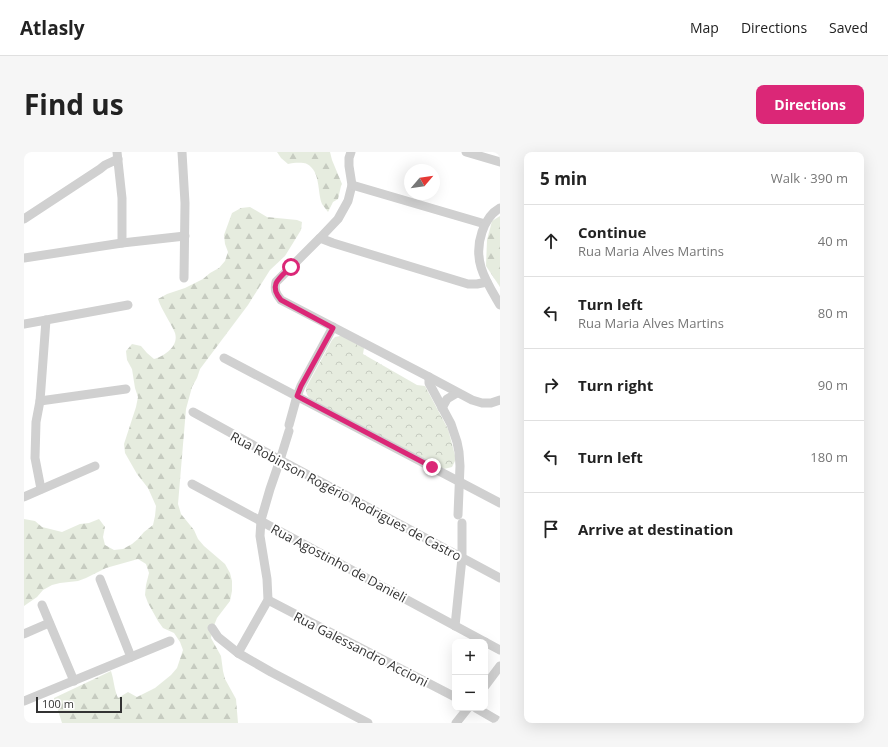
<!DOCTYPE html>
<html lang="en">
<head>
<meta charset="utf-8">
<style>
	:root { --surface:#fff; --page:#f6f6f6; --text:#222; --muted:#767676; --line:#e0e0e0; --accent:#db2777 }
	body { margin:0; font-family:"Open Sans",sans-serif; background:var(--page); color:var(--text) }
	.controls { position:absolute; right:12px; bottom:12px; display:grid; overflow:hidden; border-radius:8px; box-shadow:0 4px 16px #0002 }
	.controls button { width:36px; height:36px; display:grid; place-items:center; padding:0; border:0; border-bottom:1px solid var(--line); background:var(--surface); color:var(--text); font:20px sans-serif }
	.compass { position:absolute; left:380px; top:12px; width:36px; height:36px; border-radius:50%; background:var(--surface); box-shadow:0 4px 16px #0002; rotate:61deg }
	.scale { position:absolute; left:12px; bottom:10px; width:86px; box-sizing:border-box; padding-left:4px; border:2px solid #333; border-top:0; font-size:11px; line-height:14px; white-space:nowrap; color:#333; -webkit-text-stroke:3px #fff; paint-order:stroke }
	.stop { position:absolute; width:12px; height:12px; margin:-9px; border:3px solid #db2777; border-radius:50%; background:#fff }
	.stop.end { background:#db2777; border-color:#fff; box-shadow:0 1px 4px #0008 }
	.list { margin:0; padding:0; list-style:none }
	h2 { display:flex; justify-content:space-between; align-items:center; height:52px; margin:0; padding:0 16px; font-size:17px }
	h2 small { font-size:13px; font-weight:400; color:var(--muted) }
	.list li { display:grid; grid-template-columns:26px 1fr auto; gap:12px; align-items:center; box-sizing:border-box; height:72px; padding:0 16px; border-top:1px solid var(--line) }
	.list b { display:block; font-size:15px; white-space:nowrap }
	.list p { margin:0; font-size:13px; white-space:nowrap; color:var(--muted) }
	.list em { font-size:13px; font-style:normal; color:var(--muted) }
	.icon { flex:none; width:22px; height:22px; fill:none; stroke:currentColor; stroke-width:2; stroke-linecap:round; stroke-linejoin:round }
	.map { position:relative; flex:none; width:476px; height:571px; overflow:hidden; border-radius:8px }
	header { display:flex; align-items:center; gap:24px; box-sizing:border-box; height:56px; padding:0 20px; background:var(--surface); border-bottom:1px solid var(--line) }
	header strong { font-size:19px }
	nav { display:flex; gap:22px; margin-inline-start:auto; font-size:14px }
	.intro { display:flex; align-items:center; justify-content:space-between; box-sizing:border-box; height:96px; padding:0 24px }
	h1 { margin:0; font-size:28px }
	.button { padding:10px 18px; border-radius:8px; background:var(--accent); color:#fff; font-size:14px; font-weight:700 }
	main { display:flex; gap:24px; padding:0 24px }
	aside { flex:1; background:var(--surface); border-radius:8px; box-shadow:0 4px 16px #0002 }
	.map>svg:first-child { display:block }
	.forest { fill:url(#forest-firs) }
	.park { fill:url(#park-crowns) }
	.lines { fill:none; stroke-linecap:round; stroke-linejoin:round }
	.minor { stroke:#d0d0d0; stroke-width:9 }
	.route { stroke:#db2777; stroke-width:5 }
	.labels { text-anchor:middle; stroke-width:4; stroke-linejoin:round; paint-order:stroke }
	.street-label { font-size:13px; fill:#333; stroke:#fff }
</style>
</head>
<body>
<header>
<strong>Atlasly</strong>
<nav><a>Map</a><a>Directions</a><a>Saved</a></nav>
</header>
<div class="intro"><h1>Find us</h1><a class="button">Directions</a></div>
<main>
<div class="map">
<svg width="476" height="571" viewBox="0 0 476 571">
	<defs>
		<pattern id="forest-firs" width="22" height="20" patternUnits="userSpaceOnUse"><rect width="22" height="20" fill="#e6ecdf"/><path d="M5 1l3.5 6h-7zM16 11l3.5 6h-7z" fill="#c6cbc0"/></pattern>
		<pattern id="park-crowns" width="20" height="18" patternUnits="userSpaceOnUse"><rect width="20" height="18" fill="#e6ecdf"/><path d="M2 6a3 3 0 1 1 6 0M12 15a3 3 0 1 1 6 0" fill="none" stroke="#c6cbc0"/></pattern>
	</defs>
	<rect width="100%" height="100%" fill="#fff"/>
	<!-- forest -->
	<g class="forest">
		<path d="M253,0h53l2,8 10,24 -1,2 -3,13 -5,3 -5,10c-2,-3 -4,-5 -6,-8 -5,-13 -1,-32 -15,-40 -5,-2 -14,-1 -19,0l-7,-6z"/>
		<path d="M226,55l17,10 30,3 5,2 -1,8 -16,26 -15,14 -22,35 -48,64 -3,9 -5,9 -6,22 -8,95 3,10 13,16 4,9 6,7 21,18 5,9 2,8v10l-2,10 -13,17 -4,10 -2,10 10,18 2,15 2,8 11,20 2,24h-176l-8,-25 57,-27c3,9 3,18 7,27l10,-6 9,5 18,-9 16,-13 6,-7 6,-18 -3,-8 -6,-9 -11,-5 -5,-7 -10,-18 -3,-8 1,-10 3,-12 -3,-9 -8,-5 -32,9 -20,10 -8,3 -18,2 -8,2 -9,5 -6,7 -13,9v-87l11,2 7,6 20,5 18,-8 9,-1 10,-4 6,8 -2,10 2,8 9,5 9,-1 9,-5 6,-5 6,-7 9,-7 2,-9 1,-10 -8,-18 -11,-14 -12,-21 -1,-9 12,-37 2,-10 -3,-9 -3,-19 -5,-9 -1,-9 6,-7 9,2 6,7 7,6c11,-3 25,-13 21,-26 -5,-12 -13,-22 -17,-34l9,-5 18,-6 18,-9 7,-6 9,-5 6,-7 3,-9 -3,-8 -1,-9 8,-22 9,-5z"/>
		<polygon points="476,64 476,135 462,114 463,88 468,69"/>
	</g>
	<!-- park -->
	<path class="park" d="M316,184h2l22,12 -1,6 54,31 8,1 23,43 8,30 -4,8 -8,2 -133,-70c-4,-3 -5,-6 -5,-11l26,-48 3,-3z"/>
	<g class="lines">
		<!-- minor -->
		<g class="minor">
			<polyline points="93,0 98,46 98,91"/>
			<polyline points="158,0 161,51 160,126"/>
			<path d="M327,0l-2,6v8l3,19 -4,16 -10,18 -18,19 -44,44c-2,8 0,12 5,18l148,77 43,23 10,3h9l9,-3"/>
			<polyline points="442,0 476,10"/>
			<polyline points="328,33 461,72"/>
			<path d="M476,56c-9,5 -15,15 -18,24 -10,29 4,49 18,73"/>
			<polyline points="0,67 76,17 81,13 94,7"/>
			<polyline points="296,86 309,91 444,132 453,132 463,130"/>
			<polyline points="0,106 98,91 161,84"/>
			<polyline points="0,172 104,153"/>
			<polyline points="200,206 476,351"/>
			<polyline points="405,225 405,231 427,272 433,290 435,300 436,314 434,363"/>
			<polyline points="16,249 102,237"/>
			<polyline points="418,256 423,247 433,241"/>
			<polyline points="169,260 256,308 476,426"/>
			<polyline points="265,273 273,244 277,234 309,175"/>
			<polyline points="168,332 461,490"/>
			<polyline points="17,337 11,306 12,270 16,249 22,168"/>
			<polyline points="0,345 71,314"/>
			<polyline points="76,427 107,505"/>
			<polyline points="244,448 431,545"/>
			<polyline points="18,453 50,529"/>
			<polyline points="431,474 438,406 438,371"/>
			<polyline points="188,476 194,485 214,501 247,520 344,571"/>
			<polyline points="0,482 25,471"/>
			<polyline points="461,490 476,498"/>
			<polyline points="214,501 244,448 243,427 236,384 237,368 246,337 256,308 265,279"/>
			<polyline points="461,534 476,514"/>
			<polyline points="0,549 146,489"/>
			<polyline points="452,556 476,570"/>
			<polyline points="432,571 444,556"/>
		</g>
	</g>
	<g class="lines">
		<!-- route -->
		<path class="route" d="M267,115c-12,11 -23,18 -10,33l52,28 -32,58 -4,10 135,71"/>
	</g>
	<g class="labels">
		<!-- street labels -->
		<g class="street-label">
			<text transform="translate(322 344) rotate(28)" y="5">Rua Robinson Rogério Rodrigues de Castro</text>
			<text transform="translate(315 411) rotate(28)" y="5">Rua Agostinho de Danieli</text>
			<text transform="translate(337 497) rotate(27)" y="5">Rua Galessandro Accioni</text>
		</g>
	</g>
</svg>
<div class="controls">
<button>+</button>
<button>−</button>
</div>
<svg class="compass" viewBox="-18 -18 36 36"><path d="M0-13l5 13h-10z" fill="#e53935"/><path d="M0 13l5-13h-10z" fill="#767676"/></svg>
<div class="scale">100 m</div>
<div class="stop" style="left:267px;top:115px"></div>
<div class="stop end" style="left:408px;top:315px"></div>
</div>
<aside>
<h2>5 min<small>Walk · 390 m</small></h2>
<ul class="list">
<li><svg class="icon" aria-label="ahead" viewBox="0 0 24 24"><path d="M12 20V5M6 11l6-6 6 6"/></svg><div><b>Continue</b><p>Rua Maria Alves Martins</p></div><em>40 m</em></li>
<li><svg class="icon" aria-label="left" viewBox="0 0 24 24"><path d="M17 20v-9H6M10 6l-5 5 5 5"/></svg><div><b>Turn left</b><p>Rua Maria Alves Martins</p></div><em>80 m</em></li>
<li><svg class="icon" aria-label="right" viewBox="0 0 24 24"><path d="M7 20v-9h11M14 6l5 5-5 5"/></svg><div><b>Turn right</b></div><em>90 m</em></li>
<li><svg class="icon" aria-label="left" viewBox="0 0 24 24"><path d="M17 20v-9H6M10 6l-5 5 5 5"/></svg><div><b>Turn left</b></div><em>180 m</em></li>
<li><svg class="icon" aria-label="arrive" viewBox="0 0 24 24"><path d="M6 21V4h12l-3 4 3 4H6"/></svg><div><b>Arrive at destination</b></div></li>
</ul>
</aside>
</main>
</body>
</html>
